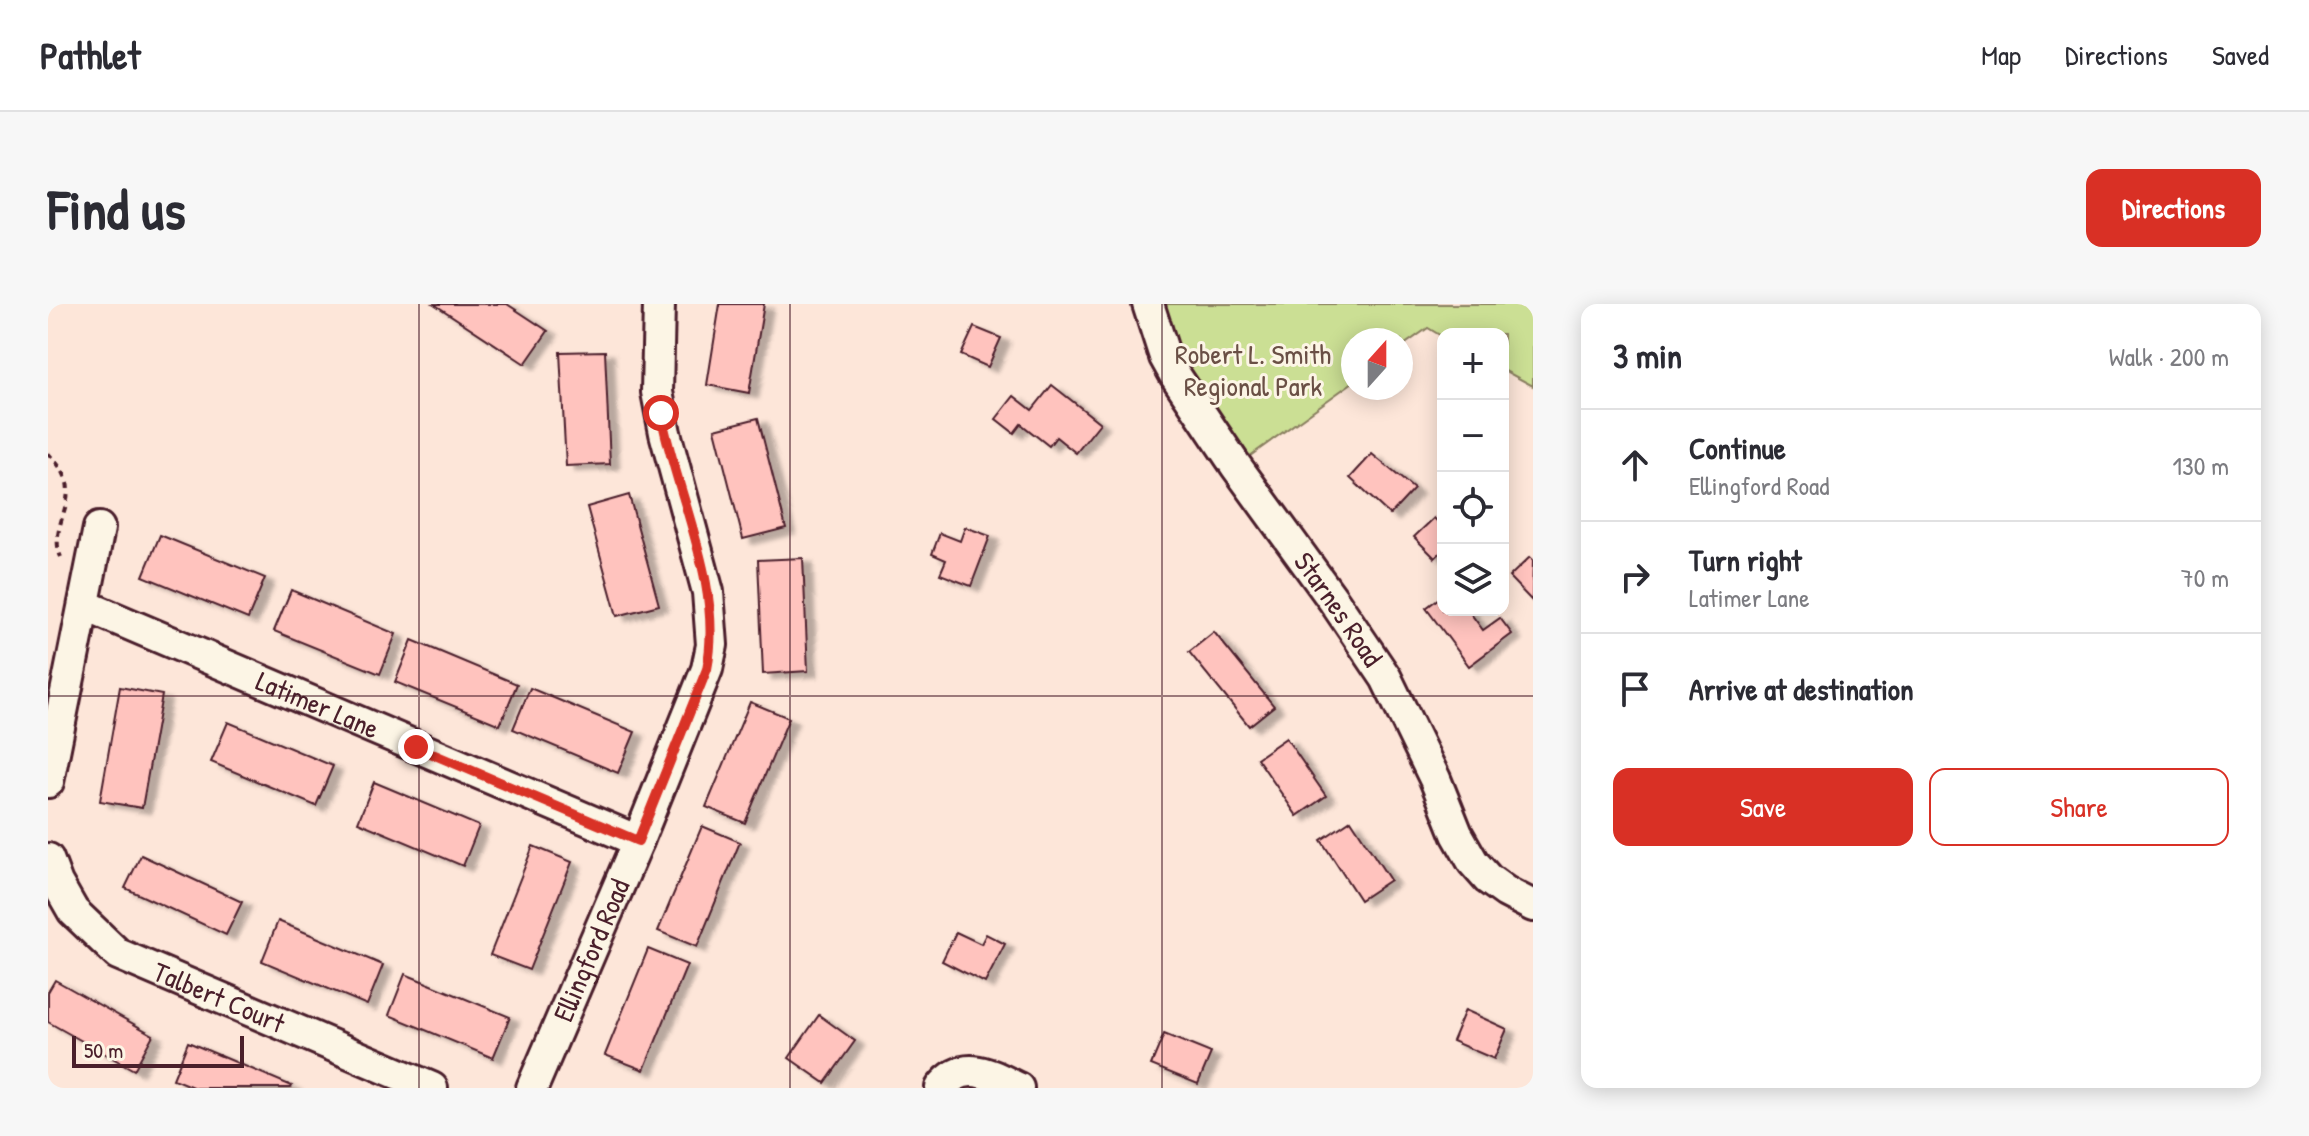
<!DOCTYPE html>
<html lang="en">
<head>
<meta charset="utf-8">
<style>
	:root { --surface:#fff; --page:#f7f7f7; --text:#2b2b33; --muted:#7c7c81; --line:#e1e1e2; --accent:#d93025 }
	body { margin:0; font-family:"Patrick Hand",sans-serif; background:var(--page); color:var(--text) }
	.controls { position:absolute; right:24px; top:24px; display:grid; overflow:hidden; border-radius:16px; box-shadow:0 4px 20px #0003 }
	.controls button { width:72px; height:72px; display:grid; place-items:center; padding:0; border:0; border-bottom:2px solid var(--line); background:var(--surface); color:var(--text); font:40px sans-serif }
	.compass { position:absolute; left:1293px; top:24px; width:72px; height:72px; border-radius:50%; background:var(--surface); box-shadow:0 4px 20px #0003; rotate:21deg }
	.scale { position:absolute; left:24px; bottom:20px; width:172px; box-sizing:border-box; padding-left:8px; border:4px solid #4a1f2b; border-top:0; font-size:22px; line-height:28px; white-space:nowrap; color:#4a1f2b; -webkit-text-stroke:6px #fcf5e5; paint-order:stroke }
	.stop { position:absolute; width:24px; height:24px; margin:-18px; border:6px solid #d93025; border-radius:50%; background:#fff }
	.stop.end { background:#d93025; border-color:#fff; box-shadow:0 2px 8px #0008 }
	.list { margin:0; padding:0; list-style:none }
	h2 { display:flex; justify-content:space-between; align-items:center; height:104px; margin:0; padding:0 32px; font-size:34px }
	h2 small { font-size:26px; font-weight:400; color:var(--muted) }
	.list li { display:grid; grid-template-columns:52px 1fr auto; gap:24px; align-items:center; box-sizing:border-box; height:112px; padding:0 32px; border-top:2px solid var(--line) }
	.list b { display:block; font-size:30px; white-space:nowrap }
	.list p { margin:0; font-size:26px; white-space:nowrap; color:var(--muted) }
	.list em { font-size:26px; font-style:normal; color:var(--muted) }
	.actions { display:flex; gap:16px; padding:24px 32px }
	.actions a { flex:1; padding:18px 0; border:2px solid var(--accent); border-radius:16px; text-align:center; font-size:28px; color:var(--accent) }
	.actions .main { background:var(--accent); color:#fff }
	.icon { flex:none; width:44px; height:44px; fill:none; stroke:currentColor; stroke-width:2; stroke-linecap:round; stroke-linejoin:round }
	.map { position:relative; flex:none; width:1485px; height:784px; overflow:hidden; border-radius:16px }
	header { display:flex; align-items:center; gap:48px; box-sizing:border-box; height:112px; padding:0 40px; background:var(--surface); border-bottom:2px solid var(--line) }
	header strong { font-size:38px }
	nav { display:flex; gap:44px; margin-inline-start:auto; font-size:28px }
	.intro { display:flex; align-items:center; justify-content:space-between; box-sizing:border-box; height:192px; padding:0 48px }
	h1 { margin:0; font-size:56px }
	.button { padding:20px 36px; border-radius:16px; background:var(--accent); color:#fff; font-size:28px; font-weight:700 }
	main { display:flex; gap:48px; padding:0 48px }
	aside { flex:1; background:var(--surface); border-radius:16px; box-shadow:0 4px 20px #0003 }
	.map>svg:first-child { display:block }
	.green { fill:#cbdf94; stroke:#8a7f60; stroke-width:2 }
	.building { fill:#ffc3be; stroke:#4a1f2b; stroke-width:2; filter:url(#shadow) }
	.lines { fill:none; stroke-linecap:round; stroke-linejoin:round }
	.minor-casing { stroke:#4a1f2b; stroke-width:36 }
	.path { stroke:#4a1f2b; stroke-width:4; stroke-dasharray:6 6; stroke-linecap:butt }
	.minor { stroke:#fcf5e5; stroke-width:30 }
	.route { stroke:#d93025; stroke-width:10 }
	.grid { fill:none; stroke:#4a1f2b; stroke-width:2; stroke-opacity:0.55 }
	.labels { text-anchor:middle; stroke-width:6; stroke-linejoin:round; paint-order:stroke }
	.park-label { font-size:28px; fill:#6a4f45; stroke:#fcf5e5 }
	.street-label { font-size:28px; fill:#4a1f2b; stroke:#fcf5e5 }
</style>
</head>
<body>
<header>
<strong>Pathlet</strong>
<nav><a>Map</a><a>Directions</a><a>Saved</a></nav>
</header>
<div class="intro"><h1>Find us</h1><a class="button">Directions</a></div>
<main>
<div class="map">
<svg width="1485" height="784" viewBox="0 0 1485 784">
	<defs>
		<filter id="shadow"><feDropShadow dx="9" dy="5" stdDeviation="2" flood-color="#0004"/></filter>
	</defs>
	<rect width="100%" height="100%" fill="#fde6d9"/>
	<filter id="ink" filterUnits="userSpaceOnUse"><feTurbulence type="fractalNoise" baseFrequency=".0125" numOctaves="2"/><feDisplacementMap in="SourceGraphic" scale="16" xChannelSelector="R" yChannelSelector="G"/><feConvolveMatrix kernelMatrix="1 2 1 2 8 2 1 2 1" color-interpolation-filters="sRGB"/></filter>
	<g filter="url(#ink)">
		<!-- green -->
		<polygon class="green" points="1100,0 1485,0 1485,82 1455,66 1455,30 1395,30 1395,33 1380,24 1353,43 1353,36 1305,36 1305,78 1188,162"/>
		<!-- building -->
		<g class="building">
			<polygon points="386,0 459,0 500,27 477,60"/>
			<polygon points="672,0 716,0 701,89 659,81"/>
			<polygon points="926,23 953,34 940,63 913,51"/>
			<polygon points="557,47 562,160 518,162 512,48"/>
			<polygon points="1004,81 1052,119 1028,149 1008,133 1001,142 973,120 966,129 948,115 966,92 984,106"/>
			<polygon points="710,114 738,224 695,235 667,125"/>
			<polygon points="1324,150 1366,185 1342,211 1302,174"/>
			<polygon points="581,191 611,301 569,312 539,203"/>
			<polygon points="1386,214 1395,223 1395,246 1387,254 1366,233"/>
			<polygon points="917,223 942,232 923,282 892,270 898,256 884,250 892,229 912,237"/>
			<polygon points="112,231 217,274 200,315 95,272"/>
			<polygon points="1482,253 1485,256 1484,297 1461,273"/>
			<polygon points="755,254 760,367 715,370 710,256"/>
			<polygon points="243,286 348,330 332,370 226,327"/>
			<polygon points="1395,291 1395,306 1420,306 1435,326 1452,314 1464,330 1421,362 1378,304"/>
			<polygon points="1166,328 1226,402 1201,422 1141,348"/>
			<polygon points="364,336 469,380 452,421 347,378"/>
			<polygon points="72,383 114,391 94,504 52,497"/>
			<polygon points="482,384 587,428 570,469 465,425"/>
			<polygon points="702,398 741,414 697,519 658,503"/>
			<polygon points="180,418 285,462 268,502 163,458"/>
			<polygon points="1238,434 1278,492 1249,512 1209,454"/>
			<polygon points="326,478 431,522 415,562 310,518"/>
			<polygon points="1303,516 1342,576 1312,596 1273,536"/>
			<polygon points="654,522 692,538 649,643 610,627"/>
			<polygon points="485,542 524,558 481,666 442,651"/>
			<polygon points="93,551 194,598 178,631 77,584"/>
			<polygon points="230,617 335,661 319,701 214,657"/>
			<polygon points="908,628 933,640 938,630 957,640 937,679 894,657"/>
			<polygon points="600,645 639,661 596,766 557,751"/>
			<polygon points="357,670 462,713 445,754 341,711"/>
			<polygon points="7,676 105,731 86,766 0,718 0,688"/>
			<polygon points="1417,706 1459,725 1446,755 1404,737"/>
			<polygon points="771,711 807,737 777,779 741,754"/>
			<polygon points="1116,730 1163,749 1150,780 1103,761"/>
			<polygon points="140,738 244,782 243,784 147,784 125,775"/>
		</g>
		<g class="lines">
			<!-- minor casing -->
			<g class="minor-casing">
				<g id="minor">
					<path id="s1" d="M1100,0l17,53 10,18 61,91 98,135 52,77 49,101 22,55 16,28 15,17 18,13 27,14"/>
					<path id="s2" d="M36,301l554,236"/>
					<polyline points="0,478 51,224"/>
					<path id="s3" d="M0,555l9,24 16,28 45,43 314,134"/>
					<path id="s4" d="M484,784l106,-247 69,-172 5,-24 -4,-53 -43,-159 -8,-41 2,-88"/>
					<path d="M893,784c23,-30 48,-14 77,0"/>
				</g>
			</g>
			<!-- path -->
			<path class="path" d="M0,149c5,6 12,13 16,21 14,27 -16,55 -3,83"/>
			<!-- minor -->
			<use href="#minor" class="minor"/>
		</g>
	</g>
	<g class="lines" filter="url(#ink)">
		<!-- route -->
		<path class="route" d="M368,443l222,94 69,-172c17,-84 -31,-174 -46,-256"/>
	</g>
	<!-- grid -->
	<path class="grid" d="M371,0v784M742,0v784M1114,0v784M0,392h1485"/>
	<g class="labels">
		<!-- park labels -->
		<g class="park-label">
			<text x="1205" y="60">Robert L. Smith<tspan x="1205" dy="32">Regional Park</tspan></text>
		</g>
		<!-- street labels -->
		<g class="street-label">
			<text dy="10" stroke="none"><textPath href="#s1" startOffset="362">Starnes Road</textPath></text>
			<text dy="10" stroke="none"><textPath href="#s2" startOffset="254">Latimer Lane</textPath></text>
			<text dy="10" stroke="none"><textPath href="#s4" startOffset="150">Ellingford Road</textPath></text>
			<text dy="10" stroke="none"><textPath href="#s3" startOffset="230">Talbert Court</textPath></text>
		</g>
	</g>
</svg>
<div class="controls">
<button>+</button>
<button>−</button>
<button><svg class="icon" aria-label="locate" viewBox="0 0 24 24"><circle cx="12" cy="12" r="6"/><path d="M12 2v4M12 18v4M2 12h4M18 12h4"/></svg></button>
<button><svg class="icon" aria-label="layers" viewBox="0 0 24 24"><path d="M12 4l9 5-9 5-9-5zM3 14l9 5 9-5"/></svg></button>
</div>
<svg class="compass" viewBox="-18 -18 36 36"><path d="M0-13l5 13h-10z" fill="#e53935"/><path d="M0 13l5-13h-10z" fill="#7c7c81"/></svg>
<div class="scale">50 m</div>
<div class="stop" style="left:613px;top:109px"></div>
<div class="stop end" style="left:368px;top:443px"></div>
</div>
<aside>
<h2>3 min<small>Walk · 200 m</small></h2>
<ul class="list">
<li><svg class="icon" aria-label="ahead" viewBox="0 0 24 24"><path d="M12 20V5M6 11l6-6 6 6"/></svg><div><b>Continue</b><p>Ellingford Road</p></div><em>130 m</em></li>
<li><svg class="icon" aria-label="right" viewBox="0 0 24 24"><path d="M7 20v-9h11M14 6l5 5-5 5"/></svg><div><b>Turn right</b><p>Latimer Lane</p></div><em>70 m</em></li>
<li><svg class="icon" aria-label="arrive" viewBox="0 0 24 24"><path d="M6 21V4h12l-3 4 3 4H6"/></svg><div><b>Arrive at destination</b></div></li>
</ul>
<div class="actions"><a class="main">Save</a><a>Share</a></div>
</aside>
</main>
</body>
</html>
